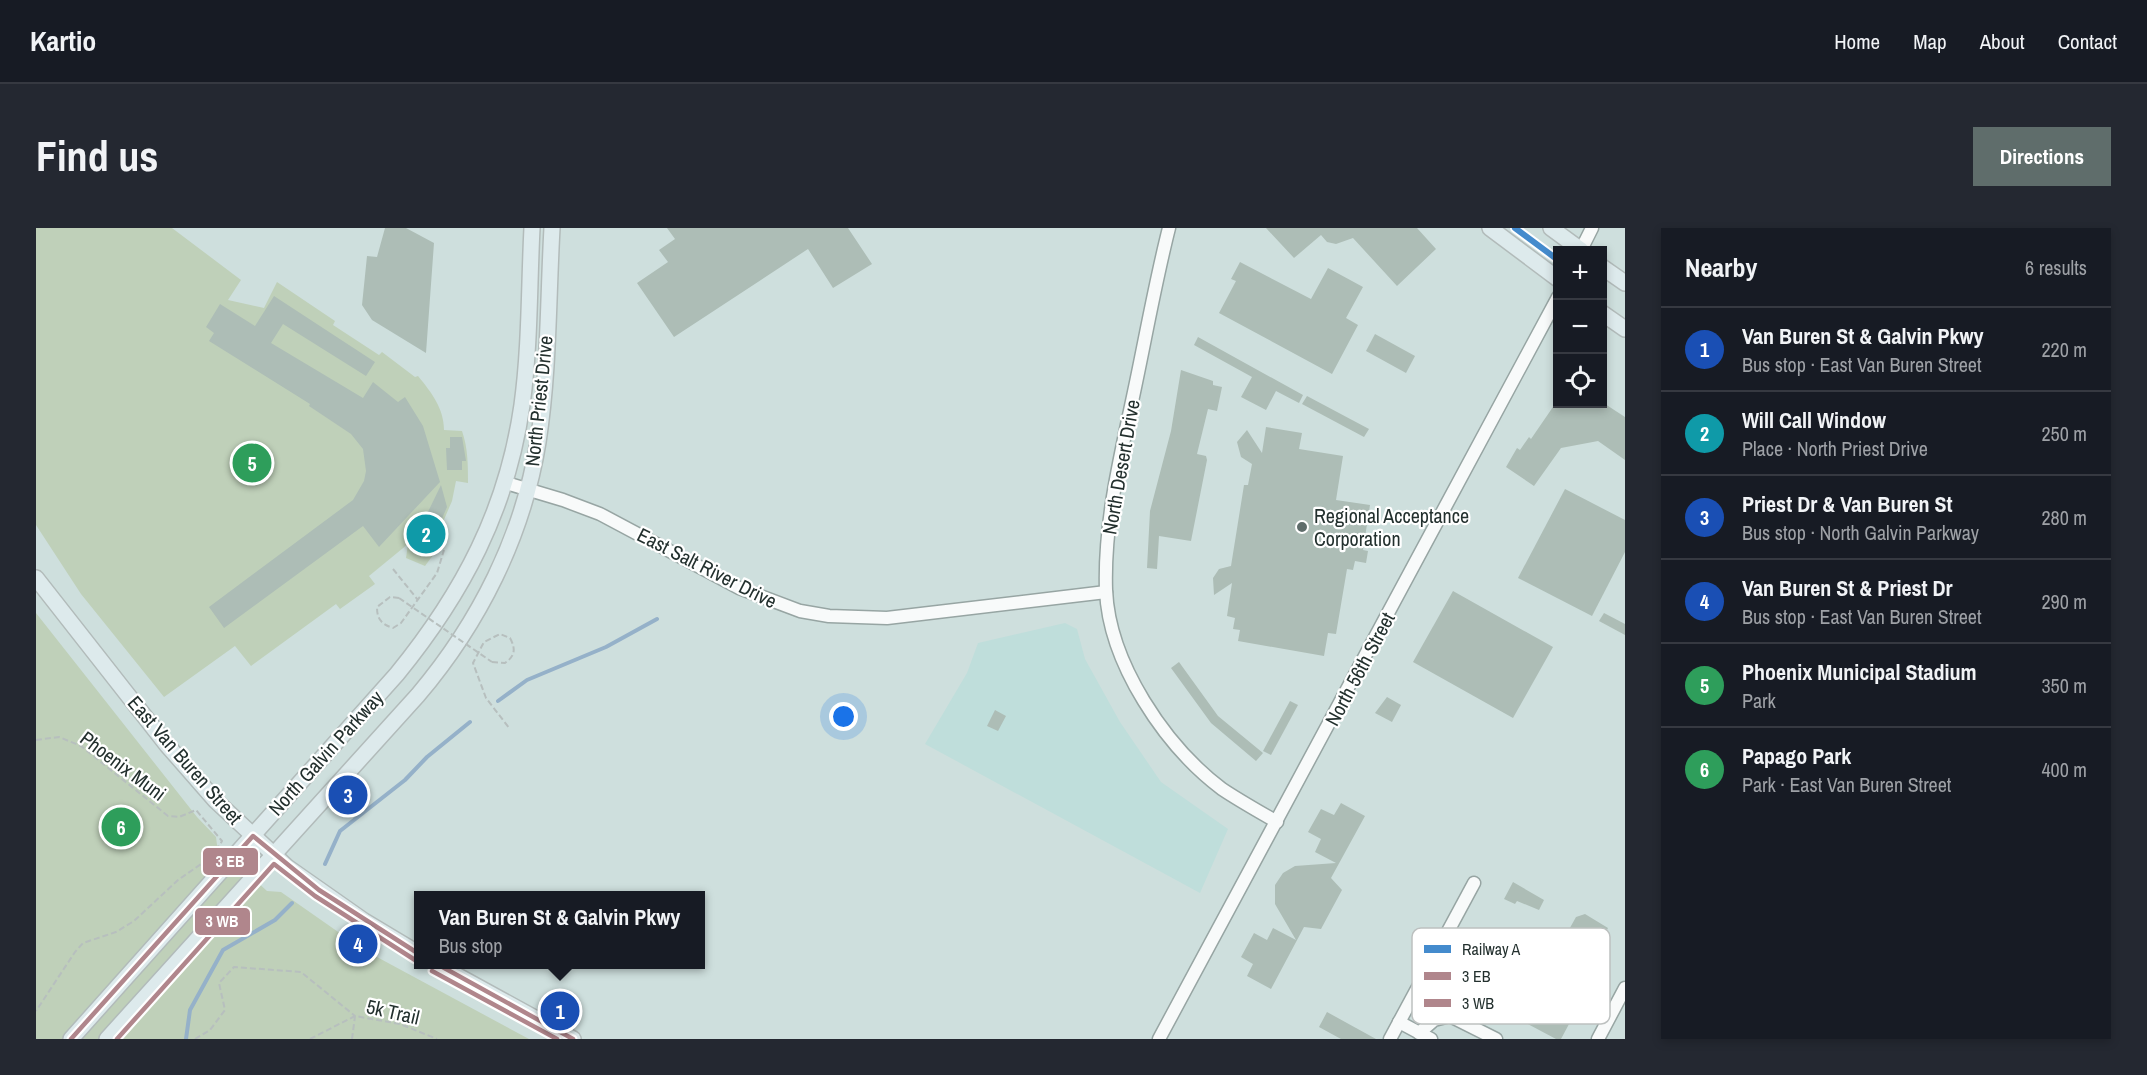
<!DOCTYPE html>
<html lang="en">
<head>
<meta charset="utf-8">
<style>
	:root { --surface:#171b24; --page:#242831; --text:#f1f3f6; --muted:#9ea1a6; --line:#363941; --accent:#5f6d6b }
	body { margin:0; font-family:"Archivo Narrow",sans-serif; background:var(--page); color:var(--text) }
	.controls { position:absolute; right:18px; top:18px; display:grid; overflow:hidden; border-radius:0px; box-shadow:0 3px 9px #0003 }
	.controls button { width:54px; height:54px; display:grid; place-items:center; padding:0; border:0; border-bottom:2px solid var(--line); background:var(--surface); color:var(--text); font:30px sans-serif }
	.you { position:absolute; left:808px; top:489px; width:21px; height:21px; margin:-15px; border:4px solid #fff; border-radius:50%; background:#1a73e8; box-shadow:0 0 0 9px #1a73e833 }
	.badge { display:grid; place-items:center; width:39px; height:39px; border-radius:50%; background:var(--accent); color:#fff; font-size:20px; font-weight:700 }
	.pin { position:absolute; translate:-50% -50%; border:3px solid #fff; box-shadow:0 2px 6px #0006 }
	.popup { position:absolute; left:378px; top:663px; width:291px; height:78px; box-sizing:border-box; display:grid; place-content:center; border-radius:0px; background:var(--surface); filter:drop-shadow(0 2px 4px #0005); font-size:20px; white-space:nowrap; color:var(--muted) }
	.popup b { font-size:22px; color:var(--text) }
	.popup::after { content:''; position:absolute; left:50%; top:100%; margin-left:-12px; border:12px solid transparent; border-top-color:var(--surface) }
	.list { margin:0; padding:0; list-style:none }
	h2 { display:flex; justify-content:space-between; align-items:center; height:78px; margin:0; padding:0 24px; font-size:26px }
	h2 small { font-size:20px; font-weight:400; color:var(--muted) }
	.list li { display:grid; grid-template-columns:39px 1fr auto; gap:18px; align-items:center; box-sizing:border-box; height:84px; padding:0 24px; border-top:2px solid var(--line) }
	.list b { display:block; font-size:22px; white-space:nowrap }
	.list p { margin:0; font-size:20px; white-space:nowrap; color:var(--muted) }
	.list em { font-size:20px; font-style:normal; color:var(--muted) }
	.icon { flex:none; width:33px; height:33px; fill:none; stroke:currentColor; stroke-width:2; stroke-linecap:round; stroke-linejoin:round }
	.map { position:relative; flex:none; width:1589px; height:811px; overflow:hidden; border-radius:0px }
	header { display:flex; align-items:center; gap:36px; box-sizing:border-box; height:84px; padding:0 30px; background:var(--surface); border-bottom:2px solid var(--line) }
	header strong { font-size:28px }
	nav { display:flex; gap:33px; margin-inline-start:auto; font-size:21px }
	.intro { display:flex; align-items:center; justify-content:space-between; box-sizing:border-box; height:144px; padding:0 36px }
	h1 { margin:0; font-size:42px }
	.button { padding:15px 27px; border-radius:0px; background:var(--accent); color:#fff; font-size:21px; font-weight:700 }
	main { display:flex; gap:36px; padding:0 36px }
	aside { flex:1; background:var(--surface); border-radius:0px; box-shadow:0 3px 9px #0003 }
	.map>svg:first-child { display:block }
	.built { fill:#bfdedb }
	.green { fill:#bfd0b9 }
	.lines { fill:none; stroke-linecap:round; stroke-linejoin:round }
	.stream { stroke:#95b1c9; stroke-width:4 }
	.building { fill:#adbdb6 }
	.minor-casing { stroke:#97a5a3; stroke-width:15 }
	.major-casing { stroke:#b2bbba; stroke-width:18 }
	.path { stroke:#b7bfbe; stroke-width:2; stroke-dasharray:6 3; stroke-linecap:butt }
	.minor { stroke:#f8fafa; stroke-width:12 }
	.major { stroke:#ddeaec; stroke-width:15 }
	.path-bridge { stroke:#b7bfbe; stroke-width:2; stroke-dasharray:6 3; stroke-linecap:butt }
	.bus-1-casing { stroke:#fff; stroke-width:9 }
	.bus-2-casing { stroke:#fff; stroke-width:9 }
	.bus-1 { stroke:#b0868c; stroke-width:4.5 }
	.bus-2 { stroke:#b0868c; stroke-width:4.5 }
	.rail-1-casing { stroke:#fff; stroke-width:10 }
	.rail-1 { stroke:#448bcd; stroke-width:6 }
	.poi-dot { fill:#5f6d6b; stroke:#fff; stroke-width:2 }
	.labels { text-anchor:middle; stroke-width:4.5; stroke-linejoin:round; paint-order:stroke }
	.street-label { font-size:20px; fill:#23302e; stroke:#fff }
	.poi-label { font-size:20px; fill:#23302e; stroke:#fff; text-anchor:start }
	.key { fill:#fff; stroke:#bdc1c0; stroke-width:1.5 }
	.key-label { font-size:16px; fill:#23302e }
	.line-badge { stroke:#fff; stroke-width:2 }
	.badge-label { font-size:16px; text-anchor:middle; font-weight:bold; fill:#fff }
</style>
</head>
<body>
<header>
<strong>Kartio</strong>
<nav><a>Home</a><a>Map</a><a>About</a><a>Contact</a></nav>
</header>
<div class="intro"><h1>Find us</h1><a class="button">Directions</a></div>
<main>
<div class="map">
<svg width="1589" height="811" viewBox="0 0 1589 811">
	<rect width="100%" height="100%" fill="#cedfdd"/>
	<!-- built -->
	<polygon class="built" points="1029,395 1041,401 1049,431 1084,494 1125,554 1192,601 1164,665 889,516 931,445 942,415"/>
	<!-- green -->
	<g class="green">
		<path d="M0,0h136l69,52 -13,20 36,8 13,-26 58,39 -2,4 46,30 3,-3 33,25 3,-1c14,17 26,33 26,54l18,1c6,17 6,34 6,52l-12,-2 -4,20 -19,44 3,6 -11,15 -19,-8 2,-14 -39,32 6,8 -35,25 -4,-5 -85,62 -16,-20 -71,51 -83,-103 -45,-69z"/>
		<polygon points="0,385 161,589 180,609 181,617 231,663 245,664 328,722 493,811 0,811"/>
	</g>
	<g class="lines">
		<!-- stream -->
		<g class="stream">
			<polyline points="462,473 491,452 570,419 621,391"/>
			<polyline points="289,636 304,603 369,552 391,529 434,494"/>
			<polyline points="150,811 154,782 187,722 239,692 256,675"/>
		</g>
	</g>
	<!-- building -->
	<g class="building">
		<polygon points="349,0 370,0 398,15 390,125 336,92 326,77 331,28 341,29"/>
		<polygon points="631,0 812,0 836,36 797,60 772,21 638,109 601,55 632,34 623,22 639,11"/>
		<polygon points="1230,0 1381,0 1400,21 1361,58 1317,10 1300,16 1291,14 1285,7 1258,30"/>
		<polygon points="1204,34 1275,71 1292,40 1327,59 1310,90 1322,97 1296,146 1183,85 1200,53 1195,51"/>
		<polygon points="238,68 339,134 330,148 247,96 235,115 327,170 337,154 362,174 369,169 387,198 404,254 343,319 327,298 188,400 173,379 317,272 328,253 330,243 327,221 315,206 273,178 274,176 173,113 178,105 170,99 184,76 219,98"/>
		<polygon points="1339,106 1379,128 1370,145 1330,123"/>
		<polygon points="1162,109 1267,167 1263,175 1240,163 1230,182 1205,169 1216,149 1158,117"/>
		<polygon points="1145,142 1177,153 1177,157 1186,159 1181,183 1172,181 1161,226 1170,228 1171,232 1155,313 1123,308 1121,341 1111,340 1114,283 1135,203"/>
		<polygon points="1271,168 1333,201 1328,209 1266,176"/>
		<polygon points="1519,176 1569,176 1589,189 1589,232 1562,213 1525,220 1498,258 1470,239 1481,220 1484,222 1493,209 1495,211"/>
		<polygon points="1230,199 1266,205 1263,221 1307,228 1300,272 1334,277 1327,322 1332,323 1330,335 1319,333 1317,342 1311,341 1300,406 1292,405 1288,428 1202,413 1204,402 1197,401 1199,390 1191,388 1196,355 1178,367 1177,350 1183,341 1195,338 1208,257 1212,257 1216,236 1205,229 1201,214 1211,202 1226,225"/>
		<polygon points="414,209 426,209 430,233 426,233 426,242 411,242 410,220 414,220"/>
		<polygon points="405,257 411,279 389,329 376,317"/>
		<polygon points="1529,261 1589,292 1589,324 1556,388 1482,350"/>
		<polygon points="1417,363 1517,419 1477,490 1377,434"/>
		<polygon points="1568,385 1589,396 1589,407 1563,393"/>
		<polygon points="1143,434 1182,488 1227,525 1220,533 1175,495 1135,440"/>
		<polygon points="1351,469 1365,477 1356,494 1339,485"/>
		<polygon points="1254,473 1262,477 1235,527 1227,523"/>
		<polygon points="959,482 970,488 962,503 951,498"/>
		<polygon points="1305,575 1329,588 1295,650 1306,662 1285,701 1268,699 1235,761 1211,748 1217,736 1205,729 1218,705 1231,712 1237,700 1260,712 1239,676 1239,657 1247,645 1259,638 1300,635 1279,624 1285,611 1272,604 1285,581 1298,587"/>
		<polygon points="1477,654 1508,672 1503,682 1481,673 1479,676 1468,671"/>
		<polygon points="1549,686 1572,700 1530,778 1540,783 1525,811 1520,811 1488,794 1486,786 1540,689"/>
		<polygon points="1291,784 1340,811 1305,811 1283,799"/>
	</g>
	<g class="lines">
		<!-- minor casing -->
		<g class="minor-casing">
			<g id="minor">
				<path d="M1133,0c-15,59 -25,119 -38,178 -13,61 -27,121 -25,184 3,73 59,156 116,199 18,12 36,22 55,33"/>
				<polyline points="1545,22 1556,0"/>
				<polyline points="470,255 527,272 564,286 703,360 764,383 793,388 851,390 1070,364"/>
				<polyline points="1363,794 1395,811"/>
				<polyline points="1383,805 1398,792 1414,788 1460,811"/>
				<polyline points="1123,811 1522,69"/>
				<polyline points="1354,811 1438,655"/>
				<polyline points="1562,811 1589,760"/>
			</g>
		</g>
		<!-- major casing -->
		<g class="major-casing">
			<g id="major">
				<polyline points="1454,0 1522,51"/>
				<polyline points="1515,0 1545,22"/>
				<polyline points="1566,39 1589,55"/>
				<polyline points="1566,85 1589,101"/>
				<polyline points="0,350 131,517 180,573 251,639 328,693 383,726"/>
				<polyline points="400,736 537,811"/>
				<path d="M35,811l326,-365c66,-81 110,-164 125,-269 8,-58 7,-118 10,-177"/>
				<path d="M71,811l311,-344c61,-72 105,-159 120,-253 11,-70 10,-143 14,-214"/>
			</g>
		</g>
		<!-- path -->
		<g class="path">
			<polyline points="357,341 382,372"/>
			<path d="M363,370l-9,-1 -13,10c0,12 4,17 16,21l8,-5 36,-50 7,-23"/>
			<path d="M456,434l13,1c10,-7 11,-14 5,-25l-10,-4 -16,8 -11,21 13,35 24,31"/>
			<polyline points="0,512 23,509 45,518 132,588 143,589 160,582 186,613 178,627 142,652 98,693 80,704 47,715 39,724 0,783"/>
			<polyline points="159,811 174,802 189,782 183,755 198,739 265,744 319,788"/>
			<polyline points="274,811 319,788 364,796 401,811"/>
			<polyline points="316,811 319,788"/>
		</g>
		<!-- minor -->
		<use href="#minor" class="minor"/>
		<!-- major -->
		<use href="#major" class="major"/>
		<!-- path-bridge -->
		<polyline class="path-bridge" points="363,370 456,434"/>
		<!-- bus-1 casing -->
		<g class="bus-1-casing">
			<g id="bus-1">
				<polyline points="401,736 537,811"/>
				<polyline points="35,811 217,608 283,662 383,726"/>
			</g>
		</g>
		<!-- bus-2 casing -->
		<g class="bus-2-casing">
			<g id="bus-2">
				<polyline points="396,743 521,811"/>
				<polyline points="81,811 238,636 279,668 379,732"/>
			</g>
		</g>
		<!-- bus-1 -->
		<use href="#bus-1" class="bus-1"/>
		<!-- bus-2 -->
		<use href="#bus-2" class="bus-2"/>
		<!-- rail-1 casing -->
		<g class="rail-1-casing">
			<polyline id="rail-1" points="1479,0 1522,32"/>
		</g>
		<!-- rail-1 -->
		<use href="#rail-1" class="rail-1"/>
	</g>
	<!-- markers -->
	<circle class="poi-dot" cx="1266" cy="299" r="6"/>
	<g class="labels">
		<!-- street labels -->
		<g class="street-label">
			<text transform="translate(503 173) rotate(-84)" y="7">North Priest Drive</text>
			<text transform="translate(1085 239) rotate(-80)" y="7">North Desert Drive</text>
			<text transform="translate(671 340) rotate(27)" y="7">East Salt River Drive</text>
			<text transform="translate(1324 441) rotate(-62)" y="7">North 56th Street</text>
			<text transform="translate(290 525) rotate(-48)" y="7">North Galvin Parkway</text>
			<text transform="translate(149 532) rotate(49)" y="7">East Van Buren Street</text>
			<text transform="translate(87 538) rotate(37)" y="7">Phoenix Muni</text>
			<text transform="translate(357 784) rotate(13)" y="7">5k Trail</text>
		</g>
		<!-- poi labels -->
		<g class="poi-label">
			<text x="1278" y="295">Regional Acceptance<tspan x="1278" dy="23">Corporation</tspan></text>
		</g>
	</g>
	<!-- legend -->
	<rect x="1376" y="700" width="198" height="96" rx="9" class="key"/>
	<rect x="1388" y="717" width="27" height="8" fill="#448bcd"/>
	<rect x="1388" y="744" width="27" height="8" fill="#b0868c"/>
	<rect x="1388" y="771" width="27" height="8" fill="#b0868c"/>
	<g class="key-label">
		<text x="1426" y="727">Railway A</text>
		<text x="1426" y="754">3 EB</text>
		<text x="1426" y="781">3 WB</text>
	</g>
	<g class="line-badge">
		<rect x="166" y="619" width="57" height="29" rx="6" fill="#b0868c"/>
		<rect x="158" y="679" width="57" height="29" rx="6" fill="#b0868c"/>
	</g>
	<g class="badge-label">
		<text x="194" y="639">3 EB</text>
		<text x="186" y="699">3 WB</text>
	</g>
</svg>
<div class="controls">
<button>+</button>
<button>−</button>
<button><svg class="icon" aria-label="locate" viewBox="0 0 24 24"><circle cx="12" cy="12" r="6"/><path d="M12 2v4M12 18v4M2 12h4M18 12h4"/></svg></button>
</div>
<div class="you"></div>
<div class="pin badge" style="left:524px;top:783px;background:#1a4fb4">1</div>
<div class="popup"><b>Van Buren St &amp; Galvin Pkwy</b>Bus stop</div>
<div class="pin badge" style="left:390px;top:306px;background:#0f9aa8">2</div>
<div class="pin badge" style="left:312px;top:567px;background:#1a4fb4">3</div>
<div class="pin badge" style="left:322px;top:716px;background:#1a4fb4">4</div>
<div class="pin badge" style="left:216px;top:235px;background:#2e9e5b">5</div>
<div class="pin badge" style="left:85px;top:599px;background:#2e9e5b">6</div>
</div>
<aside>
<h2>Nearby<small>6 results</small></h2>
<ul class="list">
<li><span class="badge" style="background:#1a4fb4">1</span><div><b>Van Buren St &amp; Galvin Pkwy</b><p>Bus stop · East Van Buren Street</p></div><em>220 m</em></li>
<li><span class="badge" style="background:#0f9aa8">2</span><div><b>Will Call Window</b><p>Place · North Priest Drive</p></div><em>250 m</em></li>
<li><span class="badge" style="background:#1a4fb4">3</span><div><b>Priest Dr &amp; Van Buren St</b><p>Bus stop · North Galvin Parkway</p></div><em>280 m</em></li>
<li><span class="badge" style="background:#1a4fb4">4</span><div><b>Van Buren St &amp; Priest Dr</b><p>Bus stop · East Van Buren Street</p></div><em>290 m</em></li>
<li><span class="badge" style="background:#2e9e5b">5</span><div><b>Phoenix Municipal Stadium</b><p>Park</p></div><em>350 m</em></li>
<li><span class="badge" style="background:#2e9e5b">6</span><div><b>Papago Park</b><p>Park · East Van Buren Street</p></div><em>400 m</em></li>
</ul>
</aside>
</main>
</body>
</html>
